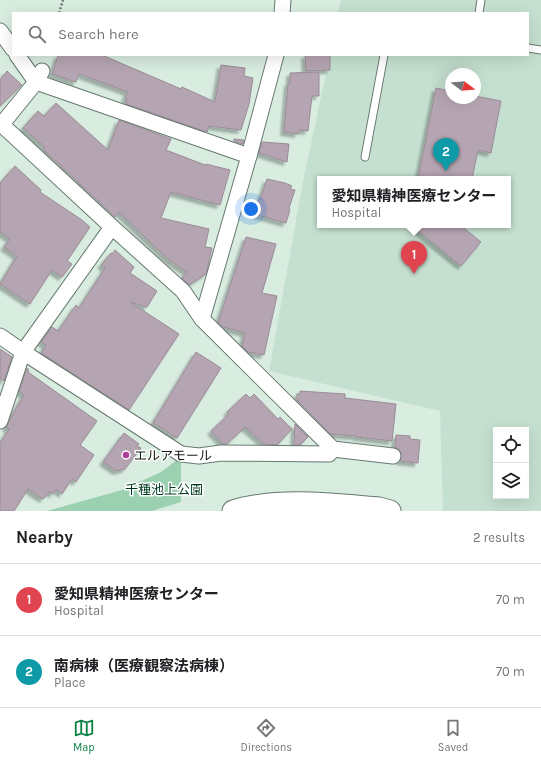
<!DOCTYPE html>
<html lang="en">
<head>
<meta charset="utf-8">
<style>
	:root { --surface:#fff; --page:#f2f2f2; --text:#202124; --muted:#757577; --line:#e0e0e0; --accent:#0b8043 }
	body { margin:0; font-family:Karla,"Noto Sans JP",sans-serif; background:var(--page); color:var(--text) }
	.controls { position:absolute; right:12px; bottom:12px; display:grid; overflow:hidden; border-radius:0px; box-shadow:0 4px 16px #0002 }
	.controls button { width:36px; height:36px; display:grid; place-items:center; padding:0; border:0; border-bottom:1px solid var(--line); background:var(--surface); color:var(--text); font:20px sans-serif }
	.compass { position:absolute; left:445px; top:68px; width:36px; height:36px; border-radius:50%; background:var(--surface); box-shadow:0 4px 16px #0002; rotate:106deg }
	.you { position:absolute; left:251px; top:209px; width:14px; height:14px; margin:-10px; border:3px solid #fff; border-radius:50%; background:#1a73e8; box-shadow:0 0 0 6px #1a73e833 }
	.badge { display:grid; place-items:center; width:26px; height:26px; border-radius:50%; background:var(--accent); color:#fff; font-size:13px; font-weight:700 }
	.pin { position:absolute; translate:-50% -33px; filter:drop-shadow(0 1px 2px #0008) }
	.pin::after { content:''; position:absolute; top:21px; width:14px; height:12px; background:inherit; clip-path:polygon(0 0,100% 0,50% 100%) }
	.popup { position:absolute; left:317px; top:176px; width:194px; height:52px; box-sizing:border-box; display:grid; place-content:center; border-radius:0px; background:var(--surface); filter:drop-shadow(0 1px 3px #0005); font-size:13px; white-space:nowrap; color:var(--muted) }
	.popup b { font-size:15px; color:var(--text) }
	.popup::after { content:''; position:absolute; left:50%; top:100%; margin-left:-8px; border:8px solid transparent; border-top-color:var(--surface) }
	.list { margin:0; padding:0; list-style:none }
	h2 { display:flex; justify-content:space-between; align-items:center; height:52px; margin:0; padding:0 16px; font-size:17px }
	h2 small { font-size:13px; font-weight:400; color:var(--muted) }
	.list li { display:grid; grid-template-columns:26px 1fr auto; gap:12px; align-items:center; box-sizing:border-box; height:72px; padding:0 16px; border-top:1px solid var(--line) }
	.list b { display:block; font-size:15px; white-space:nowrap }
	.list p { margin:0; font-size:13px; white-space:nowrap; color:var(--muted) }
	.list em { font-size:13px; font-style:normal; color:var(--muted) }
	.icon { flex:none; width:22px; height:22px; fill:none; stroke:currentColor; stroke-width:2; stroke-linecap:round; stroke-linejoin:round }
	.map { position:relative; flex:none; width:541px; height:511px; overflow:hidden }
	.search { position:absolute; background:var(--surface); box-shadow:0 4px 16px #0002; left:12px; right:12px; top:12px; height:44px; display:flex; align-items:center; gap:10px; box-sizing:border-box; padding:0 14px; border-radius:0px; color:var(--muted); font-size:15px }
	.sheet { height:196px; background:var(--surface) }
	nav { display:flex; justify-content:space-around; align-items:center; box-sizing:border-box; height:56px; border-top:1px solid var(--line); background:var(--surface); font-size:11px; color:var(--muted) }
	nav a { display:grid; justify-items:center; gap:2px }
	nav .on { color:var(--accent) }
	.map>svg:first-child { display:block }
	.built { fill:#c5e0d0; fill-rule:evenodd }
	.green { fill:#9bd0b1 }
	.building { fill:#b5a4b1; stroke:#9b8b97; filter:url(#shadow) }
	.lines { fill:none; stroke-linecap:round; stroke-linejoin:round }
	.lane-casing { stroke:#67796f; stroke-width:9 }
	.street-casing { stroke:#67796f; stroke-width:17 }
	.secondary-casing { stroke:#67796f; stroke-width:23 }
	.path { stroke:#6c7871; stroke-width:2.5; stroke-dasharray:2 2; stroke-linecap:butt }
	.lane { stroke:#fff; stroke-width:7 }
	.street { stroke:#fff; stroke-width:15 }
	.secondary { stroke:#fff; stroke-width:21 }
	.poi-dot { fill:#ae3e9a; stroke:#fff; stroke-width:1.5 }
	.labels { text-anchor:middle; stroke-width:3; stroke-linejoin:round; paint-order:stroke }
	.poi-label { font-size:13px; fill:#101612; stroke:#fff; text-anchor:start }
	.park-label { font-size:13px; fill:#023b23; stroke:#fff }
</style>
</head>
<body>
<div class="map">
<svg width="541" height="511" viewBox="0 0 541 511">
	<defs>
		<filter id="shadow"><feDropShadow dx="-3.5" dy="3.5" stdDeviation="1" flood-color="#0004"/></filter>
	</defs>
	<rect width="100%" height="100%" fill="#d8ece0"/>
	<!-- built -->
	<path class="built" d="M341,0h200v511h-98l-3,-100 -171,-40 35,-195 26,-121h198v-42h-190zM451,74h24v24h-24zM320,179h188v46h-188zM496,430h30v66h-30z"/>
	<!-- green -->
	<polygon class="green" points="181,457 181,502 152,511 47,511 122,490 161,472"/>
	<!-- building -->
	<g class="building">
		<polygon points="58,55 102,55 181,89 182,87 215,102 221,65 245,68 244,76 253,78 249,104 241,130 209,126 207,132 126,104 127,99 125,98 128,92 79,74 76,82 52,74"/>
		<polygon points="305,55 330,55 330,70 306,71"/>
		<polygon points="7,71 22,85 0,106 0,80"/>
		<polygon points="319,72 319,96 312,96 308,131 299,130 298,134 284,132 288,83 290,83 290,73"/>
		<polygon points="436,88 451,91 451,98 475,98 475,96 501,101 491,153 478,150 472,179 418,179"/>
		<polygon points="56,103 108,150 119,120 171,139 166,150 205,165 206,164 230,170 220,205 171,192 161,218 209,229 205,247 212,248 206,274 189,285 182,278 187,272 169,260 119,212 115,217 43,149 45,147 23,128 38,111 44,116"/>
		<polygon points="234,139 244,140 243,144 234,141"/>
		<polygon points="262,142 289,144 287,162 259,153"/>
		<polygon points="15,166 41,190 40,192 82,220 90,227 67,261 72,264 62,277 52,270 30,304 0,284 17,256 4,247 10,239 0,232 0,183"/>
		<polygon points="267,179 285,183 292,186 290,189 295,190 289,208 290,210 286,223 254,214 259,199 260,200"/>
		<polygon points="411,225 460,225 481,242 461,266"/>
		<polygon points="246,237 276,244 262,293 277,296 264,355 248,352 242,346 245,333 223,327 218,323"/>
		<polygon points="115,250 134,267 130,273 157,291 147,307 130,302 179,334 129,410 41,353 46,345 41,342 52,327 58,331 76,305 79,308 105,268 101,265 111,253 112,254"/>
		<polygon points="0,349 12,357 4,381 0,378"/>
		<polygon points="196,352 221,368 177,438 153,423"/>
		<polygon points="27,368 29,370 28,372 97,421 80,445 94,455 76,482 72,479 62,494 56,489 53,494 49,492 43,499 28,489 14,511 0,511 0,443 9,429 6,427 12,415 24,395 19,391"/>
		<polygon points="300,391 345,394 345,398 396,404 392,441 357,437 357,436 330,434 297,400 297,394 300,394"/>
		<polygon points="246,394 250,398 254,394 278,419 280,417 292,429 277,445 264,444 245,427 227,444 223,444 211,431 229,414 227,412"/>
		<polygon points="295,424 308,437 300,445 294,445"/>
		<polygon points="124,433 139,444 137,446 141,448 125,469 116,471 103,462"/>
		<polygon points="396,435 410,436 410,439 420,440 418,463 400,461 401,453 399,449 395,447"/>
	</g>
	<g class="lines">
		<!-- lane casing -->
		<g class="lane-casing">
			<g id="lane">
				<polyline points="479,13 481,0"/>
				<polyline points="528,48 541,50"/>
				<polyline points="365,157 384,55"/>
			</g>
		</g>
		<!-- street casing -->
		<g class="street-casing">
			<g id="street">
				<polyline points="282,13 283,0"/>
				<polyline points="0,31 13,49"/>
				<polyline points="17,55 36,82 249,156"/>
				<polyline points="0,123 112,227 183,291 202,319 333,449"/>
				<polyline points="2,124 36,82 42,71"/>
				<polyline points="112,227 23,352 181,454 199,456 221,453 329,454 333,449 393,456"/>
				<polyline points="202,319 249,156 276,55"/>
				<polyline points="0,336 23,352 0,421"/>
			</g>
		</g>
		<!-- secondary casing -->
		<g class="secondary-casing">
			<path id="secondary" d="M233,511c46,-14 99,-7 146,-3l11,3"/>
		</g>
		<!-- path -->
		<polyline class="path" points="59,13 63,0"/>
		<!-- lane -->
		<use href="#lane" class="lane"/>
		<!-- street -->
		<use href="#street" class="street"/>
		<!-- secondary -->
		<use href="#secondary" class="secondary"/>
	</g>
	<!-- markers -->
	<circle class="poi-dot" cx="126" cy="455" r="4"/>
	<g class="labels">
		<!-- poi labels -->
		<g class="poi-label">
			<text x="134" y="460">エルアモール</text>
		</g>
		<!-- park labels -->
		<g class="park-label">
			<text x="164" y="494">千種池上公園</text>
		</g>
	</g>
</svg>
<div class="controls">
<button><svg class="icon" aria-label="locate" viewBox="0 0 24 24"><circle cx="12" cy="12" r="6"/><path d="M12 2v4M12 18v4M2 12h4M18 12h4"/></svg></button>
<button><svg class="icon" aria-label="layers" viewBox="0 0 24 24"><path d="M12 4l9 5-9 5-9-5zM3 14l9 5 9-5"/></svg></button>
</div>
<svg class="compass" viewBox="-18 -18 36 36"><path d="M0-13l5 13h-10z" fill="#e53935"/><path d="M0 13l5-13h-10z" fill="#757577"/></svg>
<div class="you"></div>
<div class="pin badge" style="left:414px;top:274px;background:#e0444e">1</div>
<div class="popup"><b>愛知県精神医療センター</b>Hospital</div>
<div class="pin badge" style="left:446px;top:171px;background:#0f9aa8">2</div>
<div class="search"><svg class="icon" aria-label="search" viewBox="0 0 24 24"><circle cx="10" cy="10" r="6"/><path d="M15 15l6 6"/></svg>Search here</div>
</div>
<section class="sheet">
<h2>Nearby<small>2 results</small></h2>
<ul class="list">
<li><span class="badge" style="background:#e0444e">1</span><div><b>愛知県精神医療センター</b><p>Hospital</p></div><em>70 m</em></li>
<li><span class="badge" style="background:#0f9aa8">2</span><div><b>南病棟（医療観察法病棟）</b><p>Place</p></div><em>70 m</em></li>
</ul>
</section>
<nav>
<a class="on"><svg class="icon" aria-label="map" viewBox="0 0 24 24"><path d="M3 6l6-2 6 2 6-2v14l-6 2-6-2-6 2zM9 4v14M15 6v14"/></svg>Map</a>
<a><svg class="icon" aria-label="directions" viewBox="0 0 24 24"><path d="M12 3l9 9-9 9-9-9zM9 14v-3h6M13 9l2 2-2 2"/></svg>Directions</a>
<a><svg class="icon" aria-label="saved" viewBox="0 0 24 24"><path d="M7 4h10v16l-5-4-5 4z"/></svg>Saved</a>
</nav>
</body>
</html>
